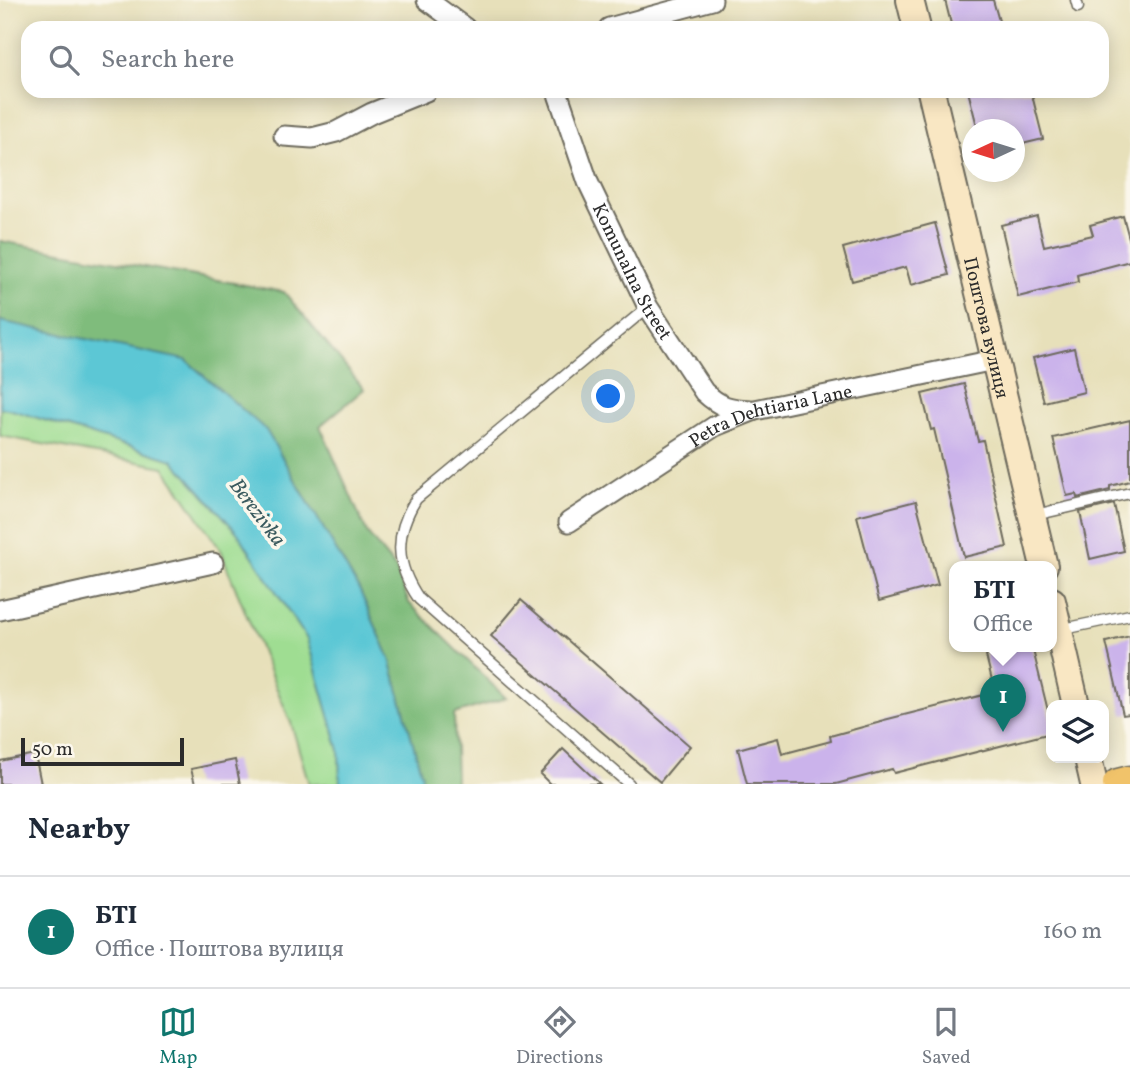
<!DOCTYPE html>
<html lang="en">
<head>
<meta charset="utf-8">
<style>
	:root { --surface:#fff; --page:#f2f2f3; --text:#1f2937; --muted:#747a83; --line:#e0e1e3; --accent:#0f766e }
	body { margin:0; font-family:Vollkorn,serif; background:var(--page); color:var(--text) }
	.controls { position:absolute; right:21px; bottom:21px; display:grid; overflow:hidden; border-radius:14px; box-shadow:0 4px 18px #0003 }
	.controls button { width:63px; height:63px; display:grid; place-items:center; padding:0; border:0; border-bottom:2px solid var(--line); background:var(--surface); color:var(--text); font:35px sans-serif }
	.compass { position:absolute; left:962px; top:119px; width:63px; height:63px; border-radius:50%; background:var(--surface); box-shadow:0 4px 18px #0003; rotate:266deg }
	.scale { position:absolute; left:21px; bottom:18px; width:163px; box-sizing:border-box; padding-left:7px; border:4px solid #2b2b2b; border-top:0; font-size:19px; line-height:24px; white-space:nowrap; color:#2b2b2b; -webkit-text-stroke:5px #fbf7ec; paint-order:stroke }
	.you { position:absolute; left:609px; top:397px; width:24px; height:24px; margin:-18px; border:5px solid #fff; border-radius:50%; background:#1a73e8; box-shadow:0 0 0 10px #1a73e833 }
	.badge { display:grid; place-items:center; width:46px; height:46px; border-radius:50%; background:var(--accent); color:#fff; font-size:23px; font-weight:700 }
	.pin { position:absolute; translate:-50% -58px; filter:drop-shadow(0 2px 4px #0008) }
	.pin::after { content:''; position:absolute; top:37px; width:24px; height:21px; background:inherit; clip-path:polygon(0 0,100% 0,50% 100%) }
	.popup { position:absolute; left:949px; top:561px; width:108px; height:91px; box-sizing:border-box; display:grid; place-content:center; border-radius:14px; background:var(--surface); filter:drop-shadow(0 2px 5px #0005); font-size:23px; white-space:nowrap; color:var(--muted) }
	.popup b { font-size:26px; color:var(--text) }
	.popup::after { content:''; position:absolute; left:50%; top:100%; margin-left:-14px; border:14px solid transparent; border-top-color:var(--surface) }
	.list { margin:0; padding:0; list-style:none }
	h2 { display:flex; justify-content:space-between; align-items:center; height:91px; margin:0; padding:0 28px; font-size:30px }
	h2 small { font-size:23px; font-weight:400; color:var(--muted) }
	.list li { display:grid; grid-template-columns:46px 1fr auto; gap:21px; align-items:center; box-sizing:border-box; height:112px; padding:0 28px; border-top:2px solid var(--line) }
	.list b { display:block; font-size:26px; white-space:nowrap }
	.list p { margin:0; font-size:23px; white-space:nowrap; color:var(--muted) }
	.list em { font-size:23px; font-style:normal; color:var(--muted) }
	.icon { flex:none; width:38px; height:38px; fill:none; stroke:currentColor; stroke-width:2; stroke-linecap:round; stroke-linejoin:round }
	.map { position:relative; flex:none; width:1130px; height:784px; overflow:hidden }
	.search { position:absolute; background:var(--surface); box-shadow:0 4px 18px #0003; left:21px; right:21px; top:21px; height:77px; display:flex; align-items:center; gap:18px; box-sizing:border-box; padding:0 24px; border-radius:21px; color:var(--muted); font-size:26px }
	.sheet { height:203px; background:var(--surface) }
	nav { display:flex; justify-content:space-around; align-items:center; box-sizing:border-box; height:98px; border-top:2px solid var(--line); background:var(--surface); font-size:19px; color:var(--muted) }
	nav a { display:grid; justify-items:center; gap:4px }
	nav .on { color:var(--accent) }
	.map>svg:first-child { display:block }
	.green { fill:#9fdd92; stroke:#65845e; stroke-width:2 }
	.forest { fill:#7fbc7c; stroke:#557454; stroke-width:2 }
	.water { fill:#5cc7d5; stroke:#447980; stroke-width:2 }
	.building { fill:#cbb3eb }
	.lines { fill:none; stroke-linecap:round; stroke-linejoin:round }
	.lane-casing { stroke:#6d6a5d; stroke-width:13 }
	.street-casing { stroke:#6d6a5d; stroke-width:23 }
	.secondary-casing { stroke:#6d6a5d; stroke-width:30 }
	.primary-casing { stroke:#6d6a5d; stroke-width:33 }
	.lane { stroke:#fff; stroke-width:10 }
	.street { stroke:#fff; stroke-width:19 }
	.secondary { stroke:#f9e7c3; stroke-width:26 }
	.primary { stroke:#f1c36a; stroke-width:30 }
	.labels { text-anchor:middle; stroke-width:7; stroke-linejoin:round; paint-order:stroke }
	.street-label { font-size:19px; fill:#2b2b2b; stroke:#fbf7ec }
	.water-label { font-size:21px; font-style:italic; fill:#3a5a5e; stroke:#fbf7ec }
</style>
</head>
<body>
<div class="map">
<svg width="1130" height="784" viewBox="0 0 1130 784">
	<rect width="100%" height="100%" fill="#fbf7ec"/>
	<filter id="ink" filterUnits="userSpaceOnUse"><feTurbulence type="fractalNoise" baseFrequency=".0143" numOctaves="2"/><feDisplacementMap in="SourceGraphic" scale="14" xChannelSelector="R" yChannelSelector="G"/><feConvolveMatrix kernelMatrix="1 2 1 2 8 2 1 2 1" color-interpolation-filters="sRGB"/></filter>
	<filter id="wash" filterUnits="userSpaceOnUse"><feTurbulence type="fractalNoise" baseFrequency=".00686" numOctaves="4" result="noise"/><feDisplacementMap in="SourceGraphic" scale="28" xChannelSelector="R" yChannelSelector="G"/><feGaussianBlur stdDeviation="1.57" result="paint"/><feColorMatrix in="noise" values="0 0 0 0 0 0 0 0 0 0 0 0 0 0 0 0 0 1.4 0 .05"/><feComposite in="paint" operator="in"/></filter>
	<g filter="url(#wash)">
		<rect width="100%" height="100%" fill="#e7e0ba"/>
		<!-- green -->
		<polygon class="green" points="0,408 9,409 173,460 237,532 307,639 339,750 340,784 309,784 291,723 228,570 222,552 164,467 0,436"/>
		<!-- forest -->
		<polygon class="forest" points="0,241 284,292 364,389 320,426 367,533 396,569 409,603 506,698 454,714 456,784 420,784 422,776 390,659 360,591 266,430 0,321"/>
		<!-- water -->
		<polygon class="water" points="0,321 186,360 266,430 360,591 390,659 422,776 420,784 340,784 339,750 307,639 237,532 173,460 9,409 0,408"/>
		<g id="blocks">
			<!-- building -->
			<g class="building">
				<polygon points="945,0 993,0 1001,28 952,28"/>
				<polygon points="968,91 1031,91 1043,139 1014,146 1014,130 978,130"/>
				<polygon points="1037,216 1044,246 1093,235 1090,225 1123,216 1130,242 1130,261 1077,275 1078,282 1018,297 1001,225"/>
				<polygon points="935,223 949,275 911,285 906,267 852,281 843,248"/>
				<polygon points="1074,348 1084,392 1044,402 1033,358"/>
				<polygon points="964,384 978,441 983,440 1007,547 964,557 934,429 931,430 922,394"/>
				<polygon points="1130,420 1130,481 1110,486 1110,490 1077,498 1076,494 1067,496 1053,438"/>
				<polygon points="916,501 938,585 879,601 857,516"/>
				<polygon points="1114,504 1124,551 1090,559 1080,512"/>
				<polygon points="521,600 690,746 660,782 491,636"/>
				<polygon points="1130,636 1130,714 1123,715 1106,642"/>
				<polygon points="985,646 1032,646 1051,723 1051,733 894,773 892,769 836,784 747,784 738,749 778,738 782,754 831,741 830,736 881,722 880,721 995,692 986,656 987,655"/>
				<polygon points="563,749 600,784 550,784 540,774"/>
				<polygon points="35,754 41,784 0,784 0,761"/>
				<polygon points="235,760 240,784 195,784 191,769"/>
			</g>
		</g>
	</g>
	<g filter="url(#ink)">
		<use href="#blocks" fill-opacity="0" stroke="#6d6a5d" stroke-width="2"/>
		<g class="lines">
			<!-- lane casing -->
			<g class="lane-casing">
				<g id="lane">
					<polyline points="1076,0 1078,7"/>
					<polyline points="1035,515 1130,493"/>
					<polyline points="1059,630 1130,615"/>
					<path d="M629,784l-210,-185c-24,-35 -25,-64 -3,-100l232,-192"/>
				</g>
			</g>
			<!-- street casing -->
			<g class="street-casing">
				<g id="street">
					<polyline points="427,0 465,28"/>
					<polyline points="609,28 712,0"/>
					<path id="s1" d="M557,91l31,91 60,125 56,85c16,15 25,17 46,18"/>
					<polyline points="284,136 312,138 336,132 372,113 426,91"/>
					<path id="s2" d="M569,522l146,-96 40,-16 239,-50"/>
					<polyline points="0,610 213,563"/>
				</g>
			</g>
			<!-- secondary casing -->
			<g class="secondary-casing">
				<g id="secondary">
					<polyline points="910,0 917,28"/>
					<path id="s3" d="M931,91l113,475"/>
					<polyline points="1052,601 1076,705"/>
					<polyline points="1088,758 1094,784"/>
				</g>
			</g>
			<!-- primary casing -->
			<g class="primary-casing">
				<polyline id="primary" points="1118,784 1130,781"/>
			</g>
			<!-- lane -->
			<use href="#lane" class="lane"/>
			<!-- street -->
			<use href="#street" class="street"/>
			<!-- secondary -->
			<use href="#secondary" class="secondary"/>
			<!-- primary -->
			<use href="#primary" class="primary"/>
		</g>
	</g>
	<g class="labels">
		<!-- street labels -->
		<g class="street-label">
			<text dy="7" stroke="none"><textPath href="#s1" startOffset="196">Komunalna Street</textPath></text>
			<text dy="7" stroke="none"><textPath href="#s3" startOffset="243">Поштова вулиця</textPath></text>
			<text dy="7" stroke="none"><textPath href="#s2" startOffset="231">Petra Dehtiaria Lane</textPath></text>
		</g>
		<!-- water labels -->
		<g class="water-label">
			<text transform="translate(258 512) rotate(53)" y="7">Berezivka</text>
		</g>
	</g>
</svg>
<div class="controls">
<button><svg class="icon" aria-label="layers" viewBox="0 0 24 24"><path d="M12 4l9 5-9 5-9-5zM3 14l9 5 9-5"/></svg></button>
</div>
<svg class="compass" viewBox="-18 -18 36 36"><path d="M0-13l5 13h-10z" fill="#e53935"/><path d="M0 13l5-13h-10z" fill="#747a83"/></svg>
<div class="scale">50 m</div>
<div class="you"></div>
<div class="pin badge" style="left:1003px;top:732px">1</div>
<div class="popup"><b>БТІ</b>Office</div>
<div class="search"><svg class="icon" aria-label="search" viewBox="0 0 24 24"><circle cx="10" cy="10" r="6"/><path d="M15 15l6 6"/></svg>Search here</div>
</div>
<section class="sheet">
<h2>Nearby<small></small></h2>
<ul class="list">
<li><span class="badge">1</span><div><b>БТІ</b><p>Office · Поштова вулиця</p></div><em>160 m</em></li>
</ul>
</section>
<nav>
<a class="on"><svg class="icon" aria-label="map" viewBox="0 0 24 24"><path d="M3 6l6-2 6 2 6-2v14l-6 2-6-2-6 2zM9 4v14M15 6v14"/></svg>Map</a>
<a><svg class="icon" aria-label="directions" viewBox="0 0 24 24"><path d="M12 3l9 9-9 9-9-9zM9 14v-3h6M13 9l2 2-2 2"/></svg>Directions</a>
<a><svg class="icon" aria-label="saved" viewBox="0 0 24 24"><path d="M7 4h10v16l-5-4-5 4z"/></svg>Saved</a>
</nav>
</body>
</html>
